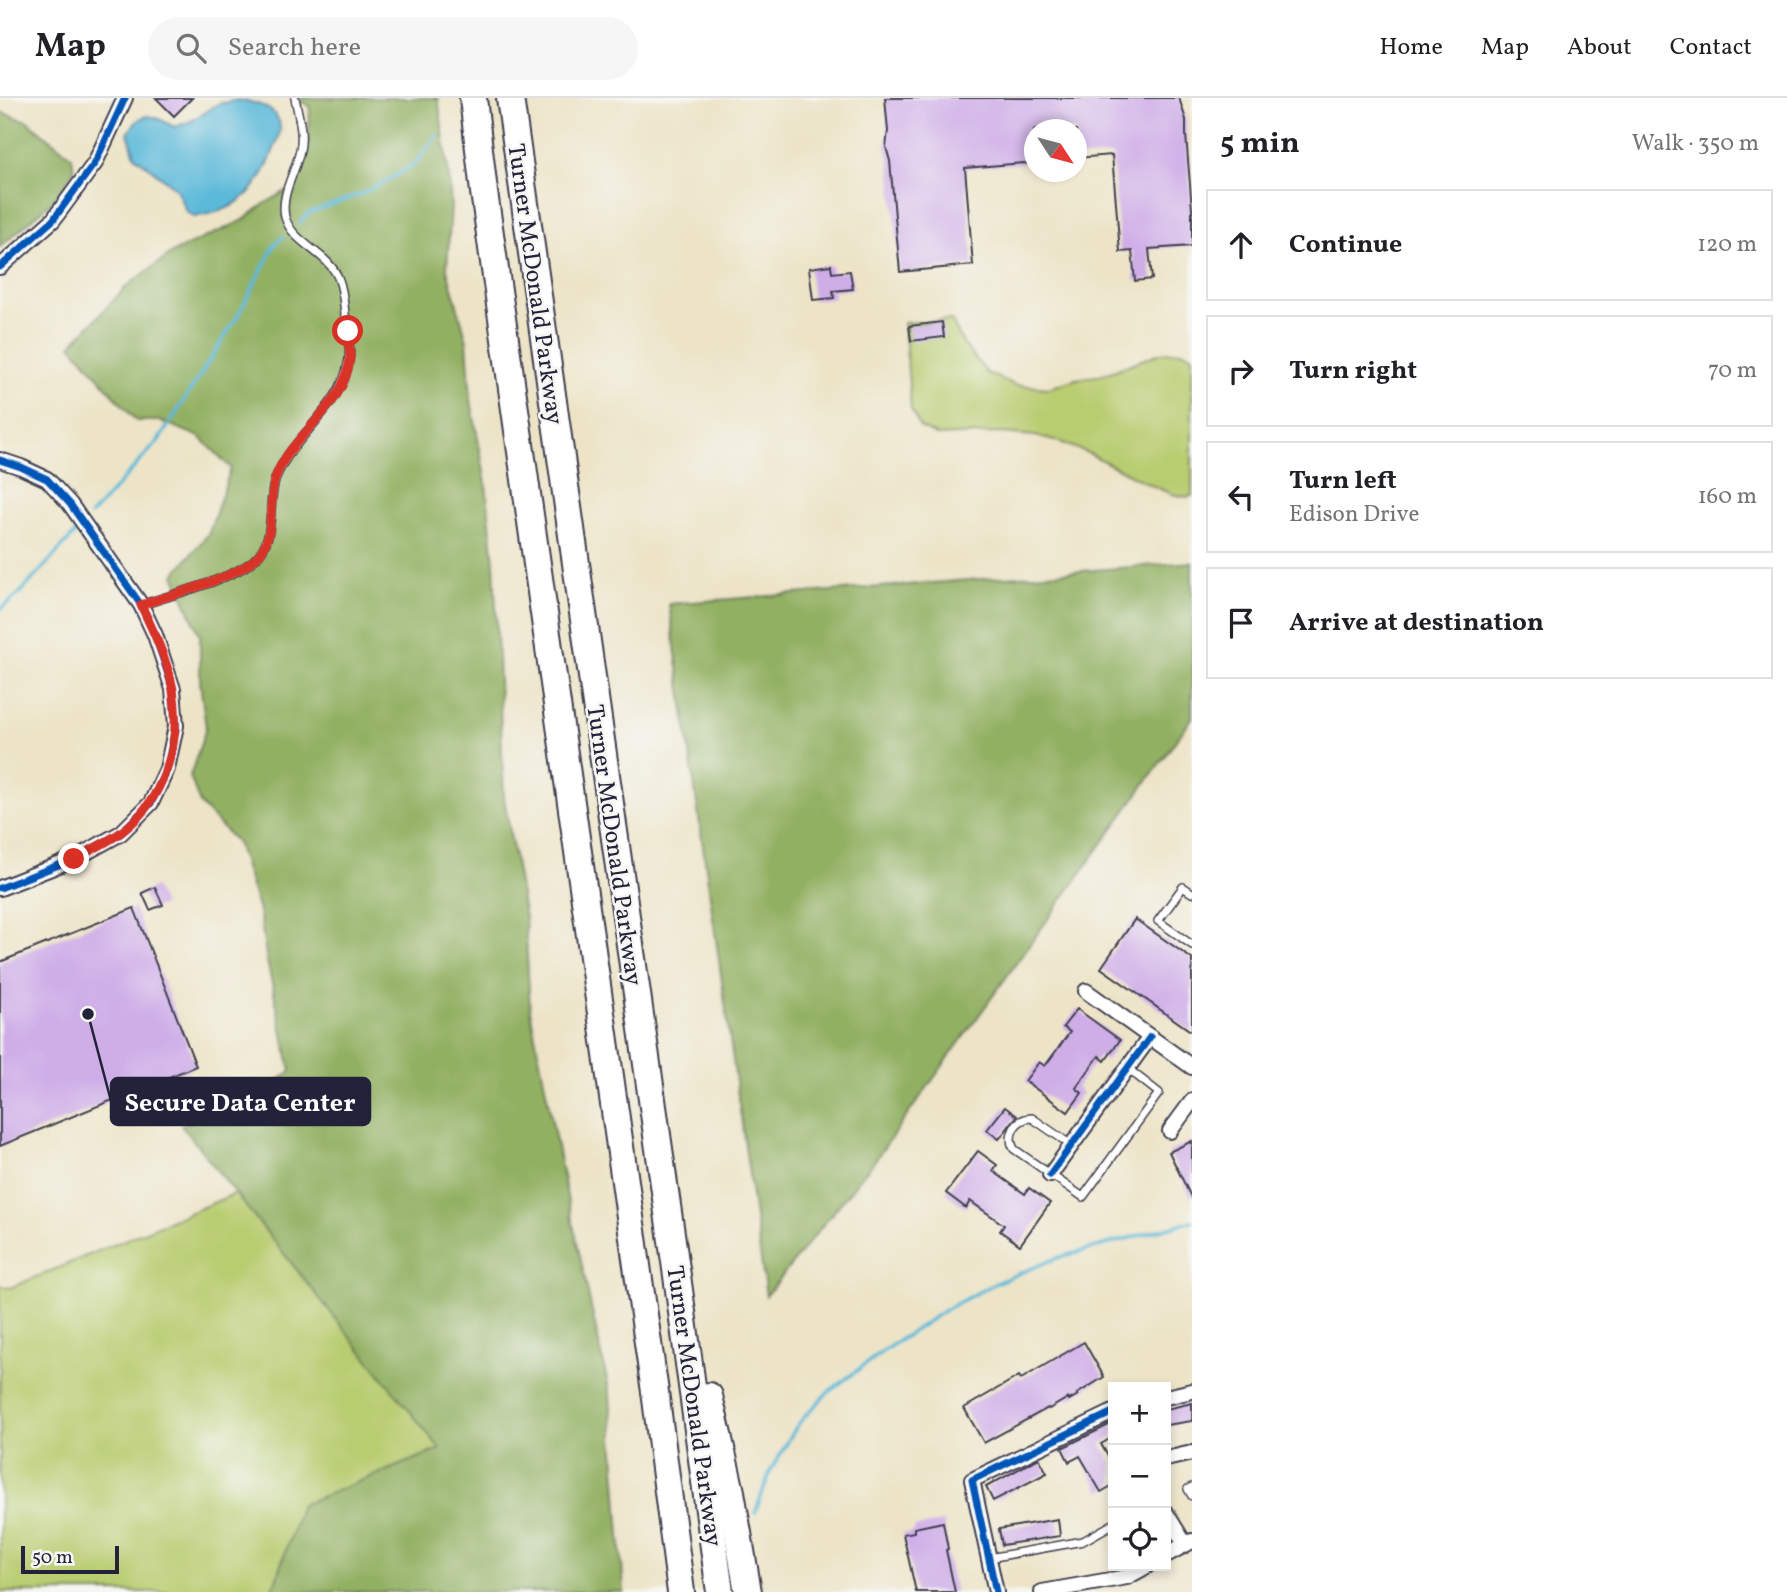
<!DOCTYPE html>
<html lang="en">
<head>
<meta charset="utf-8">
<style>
	:root { --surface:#fff; --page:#f6f6f6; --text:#202124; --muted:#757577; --line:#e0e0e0 }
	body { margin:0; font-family:Vollkorn,serif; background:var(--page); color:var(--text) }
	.controls { position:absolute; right:21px; bottom:21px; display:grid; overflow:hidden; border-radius:0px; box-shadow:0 4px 10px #0003 }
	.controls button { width:63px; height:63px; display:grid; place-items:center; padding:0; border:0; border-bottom:2px solid var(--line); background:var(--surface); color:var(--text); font:35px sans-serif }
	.compass { position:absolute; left:1024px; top:21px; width:63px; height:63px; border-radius:50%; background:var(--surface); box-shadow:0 4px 10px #0003; rotate:126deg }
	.scale { position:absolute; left:21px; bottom:18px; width:98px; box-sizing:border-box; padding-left:7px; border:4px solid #22223b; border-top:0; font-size:19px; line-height:24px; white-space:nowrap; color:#22223b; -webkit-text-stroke:5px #f6f6f2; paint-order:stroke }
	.stop { position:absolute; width:21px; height:21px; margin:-16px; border:5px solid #d93025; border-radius:50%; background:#fff }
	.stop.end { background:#d93025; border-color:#fff; box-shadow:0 2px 7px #0008 }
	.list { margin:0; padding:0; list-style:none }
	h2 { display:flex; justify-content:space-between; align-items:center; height:91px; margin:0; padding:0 28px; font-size:30px }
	h2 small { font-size:23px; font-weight:400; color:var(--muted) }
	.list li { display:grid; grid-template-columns:46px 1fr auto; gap:21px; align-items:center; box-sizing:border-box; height:112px; margin:0 14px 14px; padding:0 14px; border:2px solid var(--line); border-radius:0px }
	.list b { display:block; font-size:26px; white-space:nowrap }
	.list p { margin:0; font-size:23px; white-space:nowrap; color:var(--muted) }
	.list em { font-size:23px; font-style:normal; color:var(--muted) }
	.icon { flex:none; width:38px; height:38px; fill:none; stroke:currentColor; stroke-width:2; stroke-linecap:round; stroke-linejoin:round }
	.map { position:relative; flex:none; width:1192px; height:1494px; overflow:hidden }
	header { display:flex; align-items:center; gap:42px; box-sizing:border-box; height:98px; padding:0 35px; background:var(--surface); border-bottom:2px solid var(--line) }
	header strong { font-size:33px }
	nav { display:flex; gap:38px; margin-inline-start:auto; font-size:24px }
	.search { width:490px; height:63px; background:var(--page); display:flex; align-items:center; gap:18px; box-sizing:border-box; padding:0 24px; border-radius:38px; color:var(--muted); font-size:26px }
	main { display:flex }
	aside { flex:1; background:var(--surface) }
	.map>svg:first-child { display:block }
	.green { fill:#b8cc6f; stroke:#6d7755; stroke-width:2 }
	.forest { fill:#92b062; stroke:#5a694e; stroke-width:2 }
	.water { fill:#5bb9d9; stroke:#3e6e8a; stroke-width:2 }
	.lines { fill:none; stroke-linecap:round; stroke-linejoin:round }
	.stream { stroke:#5bb9d9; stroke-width:3.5 }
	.building { fill:#cfaee8 }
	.lane-casing { stroke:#403f50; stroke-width:10 }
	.street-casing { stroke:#403f50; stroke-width:18 }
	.highway-casing { stroke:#403f50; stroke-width:30 }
	.lane { stroke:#fff; stroke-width:7 }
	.street { stroke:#fff; stroke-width:14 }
	.highway { stroke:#fff; stroke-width:26 }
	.cycleway-casing { stroke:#f6f6f2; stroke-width:11 }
	.cycleway { stroke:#0057b8; stroke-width:7 }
	.route { stroke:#d93025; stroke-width:9 }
	.labels { text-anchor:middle; stroke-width:5; stroke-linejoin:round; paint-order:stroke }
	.street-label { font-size:24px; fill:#22223b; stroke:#f6f6f2 }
	.leader { fill:none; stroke:#22223b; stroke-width:2.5 }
	.callout-dot { fill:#22223b; stroke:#f6f6f2; stroke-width:2.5 }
	.callout { fill:#22223b; stroke:#22223b; stroke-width:2.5 }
	.callout-label { font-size:26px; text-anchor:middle; font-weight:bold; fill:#fff }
</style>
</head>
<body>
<header>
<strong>Map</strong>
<div class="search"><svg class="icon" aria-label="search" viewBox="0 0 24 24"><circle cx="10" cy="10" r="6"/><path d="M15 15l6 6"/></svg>Search here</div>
<nav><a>Home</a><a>Map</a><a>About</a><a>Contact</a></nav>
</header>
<main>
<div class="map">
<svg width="1192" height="1494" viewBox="0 0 1192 1494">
	<rect width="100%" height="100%" fill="#f6f6f2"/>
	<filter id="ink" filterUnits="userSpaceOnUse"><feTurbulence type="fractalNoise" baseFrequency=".0143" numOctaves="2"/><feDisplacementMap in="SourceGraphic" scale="14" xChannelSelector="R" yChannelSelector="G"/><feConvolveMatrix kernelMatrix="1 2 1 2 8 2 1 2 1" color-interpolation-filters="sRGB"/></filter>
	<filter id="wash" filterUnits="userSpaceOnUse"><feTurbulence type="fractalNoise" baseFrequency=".00686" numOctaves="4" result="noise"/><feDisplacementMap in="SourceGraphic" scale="28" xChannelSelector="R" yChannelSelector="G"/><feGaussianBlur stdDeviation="1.57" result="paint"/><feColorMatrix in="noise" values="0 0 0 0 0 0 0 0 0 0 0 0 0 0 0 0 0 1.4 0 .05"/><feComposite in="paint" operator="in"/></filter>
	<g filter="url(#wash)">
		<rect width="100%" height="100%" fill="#ede4c7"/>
		<!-- green -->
		<g class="green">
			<polygon points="951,222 964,247 987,275 1015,287 1049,290 1076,281 1102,277 1160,255 1182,253 1192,257 1192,398 1187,399 1172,396 1146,385 1090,356 1063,345 1035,338 1001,335 938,338 920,329 911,311 904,225"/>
			<polygon points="289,1073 548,1309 301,1407 272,1494 0,1494 0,1188 10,1190"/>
		</g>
		<!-- forest -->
		<g class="forest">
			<polygon points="293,0 438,0 449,77 451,108 447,171 467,243 471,302 486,385 494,464 504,700 525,820 530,912 566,1094 610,1296 624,1494 272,1494 301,1407 440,1351 181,1027 250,1003 291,973 267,863 259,813 237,745 200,706 190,678 206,630 200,584 200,538 174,477 209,435 231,370 200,339 161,323 136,323 71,247 127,188 175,153 242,123 264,106 293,89 308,53 310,8"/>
			<polygon points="0,14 27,23 72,59 74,72 56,100 0,149"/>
			<polygon points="1192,464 1192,620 876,1061 766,1198 669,506"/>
		</g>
		<!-- water -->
		<path class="water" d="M238,2c20,2 48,10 41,36 -2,7 -6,14 -8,21 -6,14 -14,30 -27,40 -16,14 -29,16 -50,20l-8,-6 -10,-22 -41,-33 -7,-23c16,-26 24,-17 47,-6l16,-6 27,-17z"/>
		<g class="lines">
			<!-- stream -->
			<g class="stream">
				<polyline points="300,124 309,115 361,96 387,83 416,65 437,37"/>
				<polyline points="91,417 159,342 239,216 275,146 283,139"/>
				<polyline points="0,512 20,495 77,433"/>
				<polyline points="755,1415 771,1372 798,1326 827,1295 883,1253 948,1210 998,1184 1057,1160 1192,1123"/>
			</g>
		</g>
		<g id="blocks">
			<!-- building -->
			<g class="building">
				<polygon points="156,0 192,0 174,18"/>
				<polygon points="885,0 1179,0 1186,22 1186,37 1192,111 1192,148 1149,151 1152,181 1135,183 1132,153 1120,154 1112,57 1076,60 1076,32 1034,32 1034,67 1024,65 965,70 973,167 900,174 890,63 886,49 888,33"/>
				<polygon points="831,167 832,175 850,173 853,191 833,193 834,200 813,202 809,170"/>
				<polygon points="942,224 944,239 911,243 909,228"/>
				<polygon points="155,789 163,807 150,812 142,795"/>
				<polygon points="134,810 196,968 0,1048 0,864"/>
				<polygon points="1135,821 1192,861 1192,934 1101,870"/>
				<polygon points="1077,911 1120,942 1105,963 1099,958 1076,990 1082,995 1068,1014 1025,983 1039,964 1045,968 1070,934 1063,929"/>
				<polygon points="1005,1009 1017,1018 999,1041 987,1032"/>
				<polygon points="1192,1043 1192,1101 1169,1054"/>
				<polygon points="978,1053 997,1067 993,1073 1025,1096 1029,1090 1050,1105 1020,1147 1000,1133 1004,1127 970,1103 966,1110 946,1095"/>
				<polygon points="1084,1244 1104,1279 1077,1296 1078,1297 1069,1302 1068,1300 1049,1311 1048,1310 984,1345 964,1310 1019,1278 1021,1281"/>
				<polygon points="1192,1305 1192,1323 1166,1327 1166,1311"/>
				<polygon points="1113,1325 1113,1339 1101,1346 1113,1367 1113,1387 1101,1394 1080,1358 1069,1364 1062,1350"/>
				<polygon points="1039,1360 1047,1375 993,1403 986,1389"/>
				<polygon points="1058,1421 1060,1438 1002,1447 999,1431"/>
				<polygon points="943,1424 948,1451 946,1452 955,1494 916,1494 903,1436 914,1434 914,1430"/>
			</g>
		</g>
	</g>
	<g filter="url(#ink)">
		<use href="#blocks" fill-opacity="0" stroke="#403f50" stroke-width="2"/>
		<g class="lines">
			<!-- lane casing -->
			<g class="lane-casing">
				<g id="lane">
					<path d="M141,507c30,-10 92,-26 113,-45 25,-22 11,-58 23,-85 18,-42 66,-68 72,-116 2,-11 -1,-25 -3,-37 -2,-13 -2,-29 -7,-42 -10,-28 -46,-35 -54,-63 -5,-23 11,-45 15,-67 4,-16 -2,-36 -5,-52"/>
					<polyline points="1192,795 1183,789 1158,823 1192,847"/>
					<path d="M1071,1047l-39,-27c-16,0 -26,17 -18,31l69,48 76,-104 -32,-25"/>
					<polyline points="1192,1389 1188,1391 1192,1398"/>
					<polyline points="989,1460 1083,1443 1113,1426"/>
				</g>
			</g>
			<!-- street casing -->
			<g class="street-casing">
				<g id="street">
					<polyline points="0,169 53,122 89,73 95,65 125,0"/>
					<polyline points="0,362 21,369 47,381 70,406 141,507 155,537 173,591 176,628 167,671 151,705 121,735 74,761 0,790"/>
					<polyline points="1086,893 1192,969"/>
					<polyline points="1170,1033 1192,1003"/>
					<polyline points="1050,1077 1150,939"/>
					<polyline points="1166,1299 1192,1293"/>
					<polyline points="1166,1361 1192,1355"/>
					<polyline points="1166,1415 1185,1446"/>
					<polyline points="1166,1457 1192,1443"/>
					<polyline points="996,1494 972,1382 1113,1314"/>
					<polyline points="1042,1494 1127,1479 1147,1468"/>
				</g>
			</g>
			<!-- highway casing -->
			<g class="highway-casing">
				<g id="highway">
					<polyline points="473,0 484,94 656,1301 681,1494"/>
					<polyline points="510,0 679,1192 720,1494"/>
					<polyline points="709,1298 731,1394 748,1494"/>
				</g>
			</g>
			<!-- lane -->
			<use href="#lane" class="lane"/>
			<!-- street -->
			<use href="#street" class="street"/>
			<!-- highway -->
			<use href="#highway" class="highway"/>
			<!-- cycleway casing -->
			<g class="cycleway-casing">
				<g id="cycleway">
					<polyline points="0,169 53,122 89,73 95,65 125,0"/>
					<polyline points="0,362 21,369 47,381 70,406 141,507 155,537 173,591 176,628 167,671 151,705 121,735 74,761 0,790"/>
					<polyline points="1050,1077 1150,939"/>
					<polyline points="996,1494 972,1382 1113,1314"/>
				</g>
			</g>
			<!-- cycleway -->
			<use href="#cycleway" class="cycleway"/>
		</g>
	</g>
	<g class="lines" filter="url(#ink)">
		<!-- route -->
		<path class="route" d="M74,761c15,-8 32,-16 46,-26 44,-32 62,-91 53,-143 -5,-28 -20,-60 -32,-85 29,-10 92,-26 114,-46 22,-20 12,-53 20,-80 15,-46 70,-70 75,-121 0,-8 -2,-18 -2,-27"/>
	</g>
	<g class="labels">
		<!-- street labels -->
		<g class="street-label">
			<text transform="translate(536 186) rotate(82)" y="8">Turner McDonald Parkway</text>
			<text transform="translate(615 747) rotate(82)" y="8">Turner McDonald Parkway</text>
			<text transform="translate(695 1308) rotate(82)" y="8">Turner McDonald Parkway</text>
		</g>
	</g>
	<!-- callouts -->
	<path class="leader" d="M88 916L111 1003"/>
	<circle class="callout-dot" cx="88" cy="916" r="7"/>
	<rect class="callout" x="111" y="980" width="259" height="47" rx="7"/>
	<g class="callout-label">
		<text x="240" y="1013">Secure Data Center</text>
	</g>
</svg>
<div class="controls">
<button>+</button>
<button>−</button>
<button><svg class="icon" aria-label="locate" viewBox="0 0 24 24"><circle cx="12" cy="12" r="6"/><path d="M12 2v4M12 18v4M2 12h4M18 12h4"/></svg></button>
</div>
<svg class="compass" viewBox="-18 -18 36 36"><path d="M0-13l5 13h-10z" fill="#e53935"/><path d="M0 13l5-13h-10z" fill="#757577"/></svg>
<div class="scale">50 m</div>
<div class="stop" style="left:348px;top:233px"></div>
<div class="stop end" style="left:74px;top:761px"></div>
</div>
<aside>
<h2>5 min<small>Walk · 350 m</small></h2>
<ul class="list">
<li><svg class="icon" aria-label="ahead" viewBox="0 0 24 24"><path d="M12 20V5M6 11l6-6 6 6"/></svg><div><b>Continue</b></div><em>120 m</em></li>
<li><svg class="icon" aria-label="right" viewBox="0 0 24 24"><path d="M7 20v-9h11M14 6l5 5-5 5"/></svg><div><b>Turn right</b></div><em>70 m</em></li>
<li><svg class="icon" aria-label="left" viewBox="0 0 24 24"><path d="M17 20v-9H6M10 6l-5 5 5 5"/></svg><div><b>Turn left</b><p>Edison Drive</p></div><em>160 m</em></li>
<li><svg class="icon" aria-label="arrive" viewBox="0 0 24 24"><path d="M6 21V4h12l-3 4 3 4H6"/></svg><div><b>Arrive at destination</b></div></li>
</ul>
</aside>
</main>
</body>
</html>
